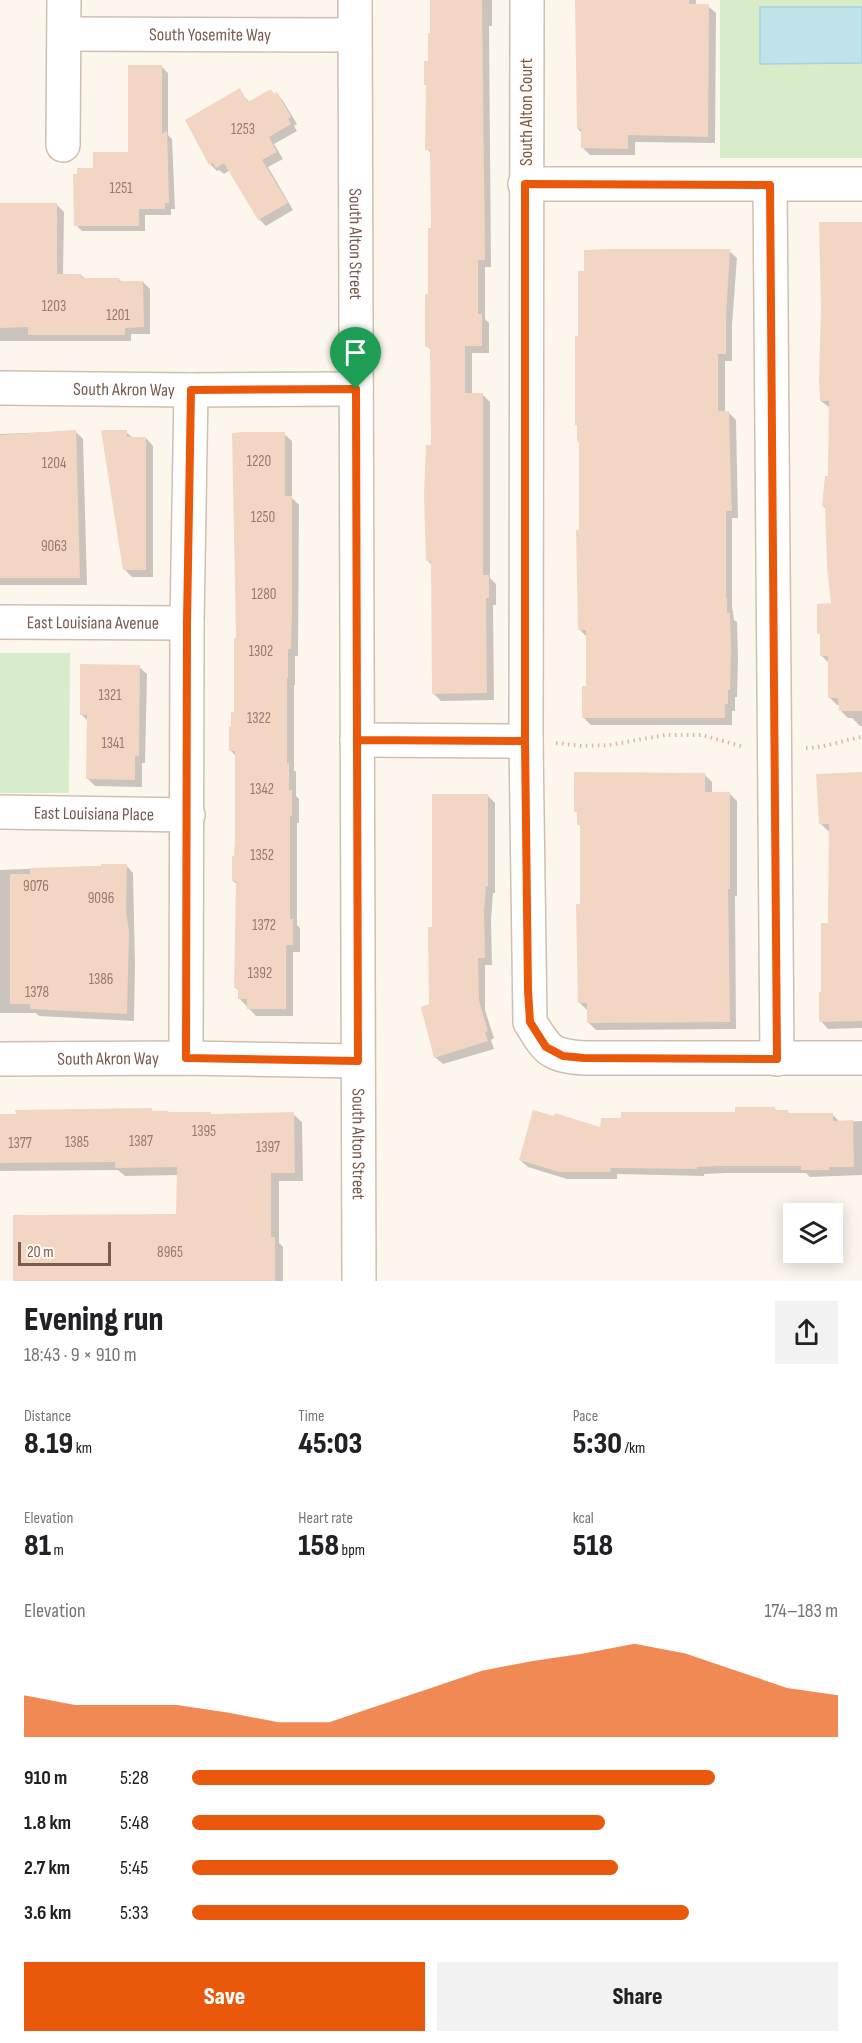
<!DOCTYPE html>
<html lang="en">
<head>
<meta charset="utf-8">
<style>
	body { margin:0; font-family:"Sofia Sans Condensed",sans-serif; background:#f2f2f2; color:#202124; height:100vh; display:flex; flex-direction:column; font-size:22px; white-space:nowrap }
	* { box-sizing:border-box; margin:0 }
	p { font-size:20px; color:#757577 }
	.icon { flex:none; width:33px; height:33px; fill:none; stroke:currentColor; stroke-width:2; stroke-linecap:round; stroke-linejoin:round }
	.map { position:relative; height:1281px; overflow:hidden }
	.panel { display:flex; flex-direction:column; background:#fff; flex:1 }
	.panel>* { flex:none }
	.controls { position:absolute; left:783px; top:1203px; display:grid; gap:12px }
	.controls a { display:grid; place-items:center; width:60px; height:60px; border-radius:0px; background:#fff; box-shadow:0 3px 15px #0003; font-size:30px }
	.scale { position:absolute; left:18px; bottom:15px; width:93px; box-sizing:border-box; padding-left:6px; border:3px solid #7a5c4d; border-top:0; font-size:16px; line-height:21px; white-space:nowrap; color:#7a5c4d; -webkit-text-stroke:4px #fffaf3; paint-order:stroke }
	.pin { position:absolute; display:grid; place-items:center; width:51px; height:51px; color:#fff; margin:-62px -26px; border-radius:50% 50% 50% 0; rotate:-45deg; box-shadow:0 0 6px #0007 }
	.pin .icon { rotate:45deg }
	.round { display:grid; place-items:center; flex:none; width:63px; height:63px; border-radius:0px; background:#f2f2f2 }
	.summary { display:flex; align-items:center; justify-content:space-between; height:102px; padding:0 24px }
	h1 { font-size:33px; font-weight:800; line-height:45px }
	.metrics { display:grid; grid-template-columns:repeat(3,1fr); gap:9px; height:102px; padding:6px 24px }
	.metrics div { display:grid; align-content:center }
	.metrics b { font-size:30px; font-weight:800 }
	.metrics small { font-size:16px; font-weight:400 }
	.metrics p { font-size:16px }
	.chart { height:168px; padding:12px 24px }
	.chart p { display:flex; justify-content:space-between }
	.chart svg { width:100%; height:108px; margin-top:6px; fill:#ea580c; opacity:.7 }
	.primary-button { display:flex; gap:12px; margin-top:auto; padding:12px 24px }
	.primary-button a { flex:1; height:69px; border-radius:0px; background:#ea580c; color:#fff; font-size:24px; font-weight:800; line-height:69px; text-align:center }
	.primary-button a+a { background:#f2f2f2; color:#202124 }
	ul { padding:0 24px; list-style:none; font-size:20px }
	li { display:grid; grid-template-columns:96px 72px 1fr; align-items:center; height:45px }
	li i { height:15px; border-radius:8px; background:#ea580c }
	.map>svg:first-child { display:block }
	.green { fill:#d8ecc9 }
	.water { fill:#bfe3e8; stroke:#a5d3da; stroke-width:1.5 }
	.shadow { fill:#0003 }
	.building { fill:#f3d5c3 }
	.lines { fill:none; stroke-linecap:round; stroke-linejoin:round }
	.minor-casing { stroke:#d1beb0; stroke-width:36 }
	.path { stroke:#d9b8a5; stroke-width:4; stroke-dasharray:1.5 4.5; stroke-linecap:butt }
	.minor { stroke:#fff; stroke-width:33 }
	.route-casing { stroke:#fff; stroke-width:12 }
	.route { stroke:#ea580c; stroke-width:8 }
	.labels { text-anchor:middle; stroke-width:5; stroke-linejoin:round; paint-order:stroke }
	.number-label { font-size:15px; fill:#987a6a }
	.street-label { font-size:18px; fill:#7a5c4d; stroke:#fffaf3 }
</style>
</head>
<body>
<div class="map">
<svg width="862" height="1281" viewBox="0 0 862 1281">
	<rect width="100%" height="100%" fill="#fdf6ec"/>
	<path class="green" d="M720 0H862V158H720Z
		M0 653H70L69 793H0Z"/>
	<path class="water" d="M760 7H862V63L760 64Z"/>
	<path class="shadow" d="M431 0H492V26H489L491 267H485V319L489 323V353H472V394H482L490 402V578L496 584V605H493L494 700 441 701 433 693V566L428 561 432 446V351L427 346 433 230 432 154 427 149 426 62H429Z
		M577 0H696V6H708L716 13 715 143 635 142V155H590L582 147V133L578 129Z
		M162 67 168 73V135L172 139 175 209H171V215H145V231H82L76 225 95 170 129 153Z
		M239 90 250 103 277 94 283 101 297 124 294 126 297 131 274 144 283 159 268 167 293 210 266 226 259 219 230 170 224 174 219 170 217 171 211 165 187 121Z
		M0 204 57 205 64 212 63 275H81L85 279H119L122 282H143L150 289V334H131V341H0Z
		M862 223V726H860L852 718H848L840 710V705H837L830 698 829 663 822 656V637L819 633 833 604 827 509 823 506 830 478V408L821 401Z
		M729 251 737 258 732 325V361H725V412H728L736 420 738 518H732V606L734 620 737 622 738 659 737 697H735V711H732V725H591L584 718 587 688V637L580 630V444L578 442 577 425Z
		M75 431 83 439 87 585H0V434Z
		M126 432 133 438H146L153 446V577H132L124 569Z
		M284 434 292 441V498L299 505 298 656H295V685H294V770L296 772V796L299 799V823H297V925L300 928V952H293V1016H256L239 998V991L235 987 237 884 233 881 235 857 237 757 230 750Z
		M139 667 147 674 145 763H142V787L95 786 88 779V721L81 714Z
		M862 774V1028L828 1029 821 1021 830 925V831H828L820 823Z
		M705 775 712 782V794H730L737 801V896H735L736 1029 596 1030 588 1022V1011L580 1003 581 827 579 824V814L576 811Z
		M487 795 495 803V893H493L491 920 492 965H485V1010L494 1038 491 1040 494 1049 443 1064 435 1057 430 1006 433 928Z
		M126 865 133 873 135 965 134 1021 39 1016 36 1013H0V870Z
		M775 1109 777 1111H787L791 1115H833L840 1122 862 1121V1175L810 1177 806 1173H727L704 1174V1176L617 1174V1179H567L528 1167 520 1160 602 1129Z
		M151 1110 154 1112 212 1115 293 1114 302 1122 303 1181H279V1243L283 1247V1281H15L178 1215 179 1175 125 1176 118 1170 0 1171V1116Z"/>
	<path class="building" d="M430 0H482L485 260H478V314H482V346H465V393H483V575H489V598H486L487 693 432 694 431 561H426L424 496 426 445H431L430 347H425V294H428V228H431L430 150H425L426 85H424V61H428V33H430Z
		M575 0H689V4H709L708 137 628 135V149L581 148V129H577Z
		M128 65H162V134L167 131 169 203H165V209H139V226H74L73 174H77V168H93V152H128Z
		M240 88 248 102 271 89 274 94 277 92 291 117 288 119 291 124 269 137 277 152 262 160 288 203 258 220 224 163 216 168 213 163 209 165 185 120Z
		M0 203H57V274H81L82 278H119V281H143L144 327 125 328V335H28V327L0 328Z
		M819 222H862V711H839L838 698H828V656H820V634H817V604L831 603 827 567 825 506H822L825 476H828L829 401H820L819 380 821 307Z
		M608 249H730L726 316V354H718V411H729L731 488 732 511H726V598H727V613H730L731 650 730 690H728V704H725V718H582V686H586V630H578L576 530H579V442H577V425H575V336H578V271H584V250Z
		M76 430 80 578H0V435Z
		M101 430H127V437H146V570H123Z
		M244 432H285V496H292V613L291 649H288V678H287V763H289V790H292V816H290V919H293V945H286V1009H247V999H238V988H234L236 881H232V856H234L235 841V751H229V726H231V712H234V638H236L232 433Z
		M80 664 140 665 139 756H135V780L86 779 87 715H80Z
		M574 772 705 773V792H730V889H728L730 1022 587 1023V1003H578L576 904H580V825H577V812H574Z
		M862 772V1021L819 1022V992H821V923H828L829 824H819L816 774Z
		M432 794H488V886H486L484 912 485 958H478L479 1001 488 1031 485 1032 488 1041 434 1058 421 1007 429 1004 428 927H432Z
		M101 864H127L126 911 129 932 127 1014 30 1009V1004H10V874H30V868L101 866Z
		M735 1107H775V1110H788V1113H833V1121L853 1120 854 1167H829V1170H801V1166H718L697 1167V1169L610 1168 611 1172H559L519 1160 533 1110 554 1116 555 1113 600 1127 601 1118H621V1112H735Z
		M152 1108V1111H168V1112H211V1114L294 1112 295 1173H271V1237H275V1281H13V1215L176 1214 177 1167 115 1168V1162L0 1163V1114H16L15 1110Z"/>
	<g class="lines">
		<g class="minor-casing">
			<g id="minor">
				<path id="s1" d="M355 0 359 1281"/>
				<path d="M527 0 526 741 530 1022C548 1051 549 1055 584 1058H862"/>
				<path id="s2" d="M64 34 354 35"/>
				<path d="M63 145 64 0"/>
				<path d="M525 184H862"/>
				<path d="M770 185 777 1059"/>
				<path id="s3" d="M0 388 191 390 356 389"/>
				<path id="s4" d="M0 622 187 623"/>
				<path d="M357 740 526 741"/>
				<path id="s5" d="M0 812 188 815"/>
				<path d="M186 1058 187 623 191 390"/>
				<path id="s6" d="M0 1059 186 1058 358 1061"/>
			</g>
		</g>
		<path class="path" d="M556 743 582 746 609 745 665 735H702L744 747
			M806 748C825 748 843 740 862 737"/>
		<use href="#minor" class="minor"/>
	</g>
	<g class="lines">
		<g class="route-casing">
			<path id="route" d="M356 389 191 390 187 623 186 1058 358 1061 357 740 525 741 528 990 530 1022 546 1047 563 1056 584 1058 777 1059 770 185 525 184V741L357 740 356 389"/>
		</g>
		<use href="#route" class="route"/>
	</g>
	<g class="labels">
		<g class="number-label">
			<text x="243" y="134">1253</text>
			<text x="121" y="193">1251</text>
			<text x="54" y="311">1203</text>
			<text x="118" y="320">1201</text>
			<text x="259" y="466">1220</text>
			<text x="54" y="468">1204</text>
			<text x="263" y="522">1250</text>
			<text x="54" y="551">9063</text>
			<text x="264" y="599">1280</text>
			<text x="261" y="656">1302</text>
			<text x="110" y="700">1321</text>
			<text x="259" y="723">1322</text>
			<text x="113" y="748">1341</text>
			<text x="262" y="794">1342</text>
			<text x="262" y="860">1352</text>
			<text x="36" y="891">9076</text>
			<text x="101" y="903">9096</text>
			<text x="264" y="930">1372</text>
			<text x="260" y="978">1392</text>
			<text x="101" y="984">1386</text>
			<text x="37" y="997">1378</text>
			<text x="204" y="1136">1395</text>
			<text x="141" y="1146">1387</text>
			<text x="77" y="1147">1385</text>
			<text x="20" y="1148">1377</text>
			<text x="268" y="1152">1397</text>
			<text x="170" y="1257">8965</text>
		</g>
		<g class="street-label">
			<text dy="6" stroke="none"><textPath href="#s2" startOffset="146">South Yosemite Way</textPath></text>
			<text transform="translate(526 112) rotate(-90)" y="6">South Alton Court</text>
			<text dy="6" stroke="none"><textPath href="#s1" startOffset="244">South Alton Street</textPath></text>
			<text dy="6" stroke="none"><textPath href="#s3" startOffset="124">South Akron Way</textPath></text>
			<text dy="6" stroke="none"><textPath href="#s4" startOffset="93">East Louisiana Avenue</textPath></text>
			<text dy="6" stroke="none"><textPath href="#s5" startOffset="94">East Louisiana Place</textPath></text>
			<text dy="6" stroke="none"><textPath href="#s6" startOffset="108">South Akron Way</textPath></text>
			<text dy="6" stroke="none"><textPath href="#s1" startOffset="1144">South Alton Street</textPath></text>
		</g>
	</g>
</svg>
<div class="controls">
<a><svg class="icon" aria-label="layers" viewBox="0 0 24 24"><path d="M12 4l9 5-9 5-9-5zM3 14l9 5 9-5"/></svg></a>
</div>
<div class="scale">20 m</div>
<div class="pin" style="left:356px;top:389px;background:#1e9e55"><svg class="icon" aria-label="arrive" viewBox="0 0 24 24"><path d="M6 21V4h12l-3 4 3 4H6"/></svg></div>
</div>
<section class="panel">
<div class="summary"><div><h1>Evening run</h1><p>18:43 · 9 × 910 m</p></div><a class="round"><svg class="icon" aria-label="share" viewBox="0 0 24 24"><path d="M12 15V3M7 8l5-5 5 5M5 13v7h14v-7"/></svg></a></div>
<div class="metrics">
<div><p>Distance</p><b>8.19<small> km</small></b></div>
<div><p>Time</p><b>45:03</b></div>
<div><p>Pace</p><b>5:30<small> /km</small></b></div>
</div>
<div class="metrics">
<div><p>Elevation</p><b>81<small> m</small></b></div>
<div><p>Heart rate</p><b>158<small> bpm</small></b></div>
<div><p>kcal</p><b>518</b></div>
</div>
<div class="chart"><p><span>Elevation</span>174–183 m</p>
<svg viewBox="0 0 160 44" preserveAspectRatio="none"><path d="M0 44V27L10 31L20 31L30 31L40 34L50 38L60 38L70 31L80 24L90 17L100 13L110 10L120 6L130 10L140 17L150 24L160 27V44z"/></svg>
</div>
<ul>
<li><b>910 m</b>5:28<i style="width:81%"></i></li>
<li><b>1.8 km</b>5:48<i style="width:64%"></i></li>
<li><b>2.7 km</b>5:45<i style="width:66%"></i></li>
<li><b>3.6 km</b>5:33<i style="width:77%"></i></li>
</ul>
<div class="primary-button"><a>Save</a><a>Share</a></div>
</section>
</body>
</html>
